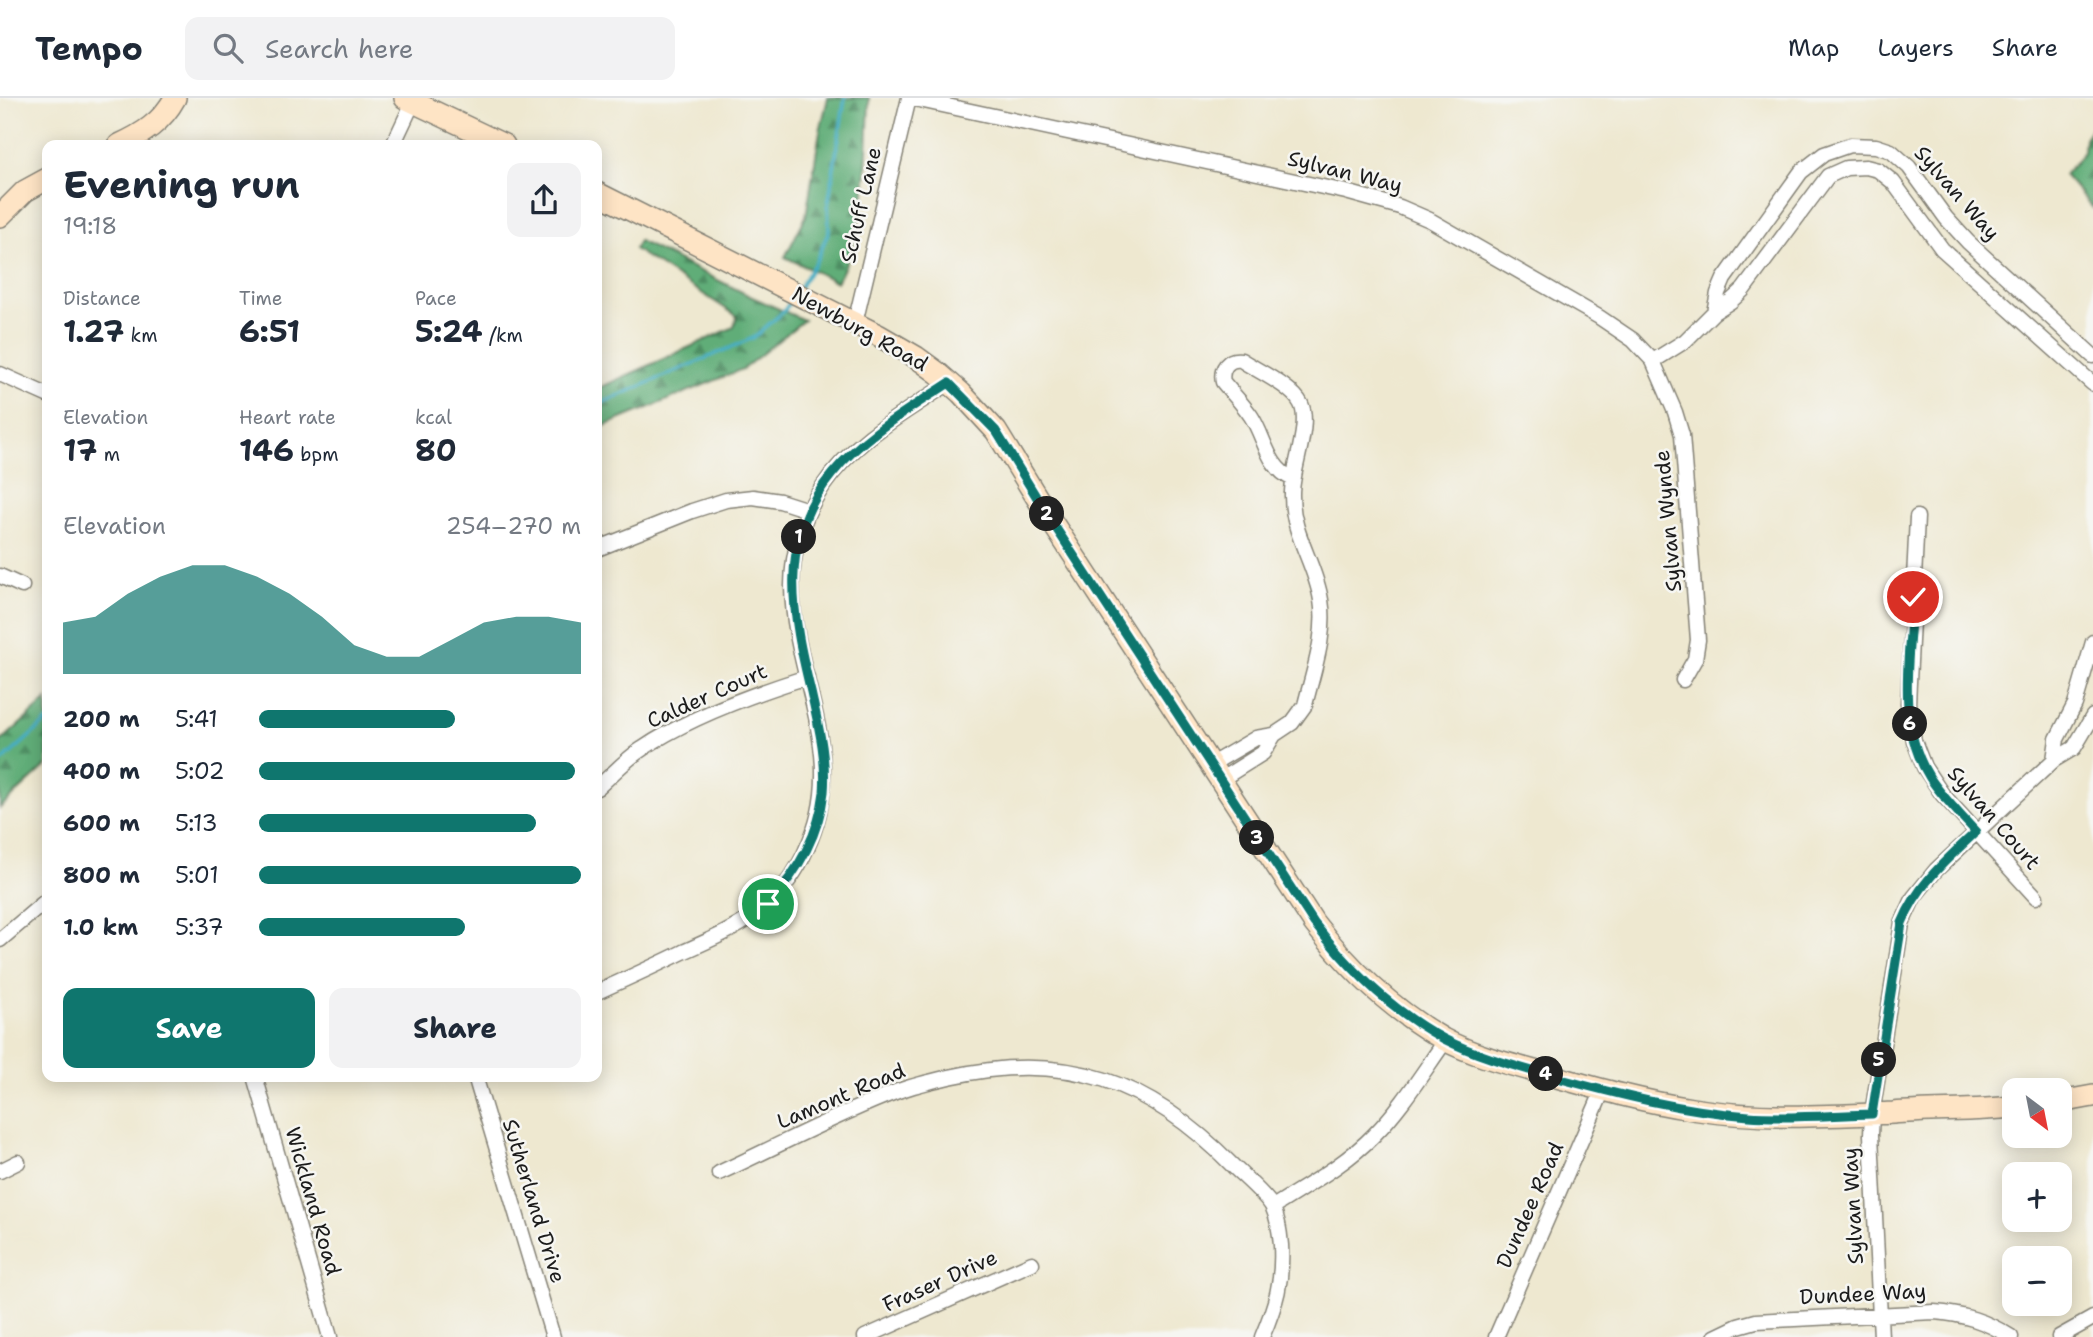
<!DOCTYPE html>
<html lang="en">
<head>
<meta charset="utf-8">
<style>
	body { margin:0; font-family:"Shantell Sans",sans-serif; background:#f2f2f3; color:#1f2937; height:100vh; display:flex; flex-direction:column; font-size:26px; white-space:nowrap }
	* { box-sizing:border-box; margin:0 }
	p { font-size:23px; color:#747a83 }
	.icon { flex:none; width:38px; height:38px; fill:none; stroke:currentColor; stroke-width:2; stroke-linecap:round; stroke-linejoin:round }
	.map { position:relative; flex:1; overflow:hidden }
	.drawer { position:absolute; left:42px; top:42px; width:560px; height:942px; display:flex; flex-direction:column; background:#fff; border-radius:14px; box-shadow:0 4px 18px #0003 }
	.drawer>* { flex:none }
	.needle { width:46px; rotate:148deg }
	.fabs { position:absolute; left:2002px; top:980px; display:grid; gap:14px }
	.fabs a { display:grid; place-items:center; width:70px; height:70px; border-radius:14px; background:#fff; box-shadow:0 4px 18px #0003; font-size:35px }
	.pin { position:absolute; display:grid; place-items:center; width:60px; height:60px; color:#fff; margin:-30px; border:4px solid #fff; border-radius:50%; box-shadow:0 2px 7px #0007 }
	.km { position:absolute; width:35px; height:35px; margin:-18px; border-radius:50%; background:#222; color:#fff; font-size:19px; line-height:35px; text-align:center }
	.round { display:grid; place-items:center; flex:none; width:74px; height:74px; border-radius:14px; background:#f2f2f3 }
	.overview { display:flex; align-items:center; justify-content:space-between; height:119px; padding:0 21px }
	h1 { font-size:38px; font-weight:700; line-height:52px }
	.stats { display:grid; grid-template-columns:repeat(3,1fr); gap:10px; height:119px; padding:7px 21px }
	.stats div { display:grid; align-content:center }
	.stats b { font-size:30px; font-weight:700 }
	.stats small { font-size:19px; font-weight:400 }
	.stats p { font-size:19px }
	.chart { height:196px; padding:14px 21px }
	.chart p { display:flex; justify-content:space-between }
	.chart svg { width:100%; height:126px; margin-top:7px; fill:#0f766e; opacity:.7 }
	.button { display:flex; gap:14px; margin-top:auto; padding:14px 21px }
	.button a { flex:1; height:80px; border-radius:14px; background:#0f766e; color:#fff; font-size:28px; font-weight:700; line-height:80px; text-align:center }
	.button a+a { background:#f2f2f3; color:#1f2937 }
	ul { padding:0 21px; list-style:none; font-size:23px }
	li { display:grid; grid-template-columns:112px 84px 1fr; align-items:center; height:52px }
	li i { height:18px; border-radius:9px; background:#0f766e }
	header { display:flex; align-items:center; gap:42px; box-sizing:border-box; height:98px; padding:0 35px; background:#fff; border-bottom:2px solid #e0e1e3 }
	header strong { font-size:33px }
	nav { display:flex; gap:38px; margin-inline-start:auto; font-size:24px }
	.search { width:490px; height:63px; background:#f2f2f3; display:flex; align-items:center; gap:18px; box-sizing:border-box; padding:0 24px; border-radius:14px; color:#747a83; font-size:26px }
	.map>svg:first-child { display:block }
	.forest { fill:url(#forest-firs); stroke:#3e644a; stroke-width:2 }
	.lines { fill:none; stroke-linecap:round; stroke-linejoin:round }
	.stream { stroke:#45adc4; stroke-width:3.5 }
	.minor-casing { stroke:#858276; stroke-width:17 }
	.secondary-casing { stroke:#858276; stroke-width:24 }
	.minor { stroke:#fff; stroke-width:14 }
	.secondary { stroke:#fee4c5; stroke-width:21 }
	.route-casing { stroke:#fff; stroke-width:14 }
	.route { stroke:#0f766e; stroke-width:9 }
	.labels { text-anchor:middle; stroke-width:5; stroke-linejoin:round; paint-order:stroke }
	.street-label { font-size:21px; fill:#1c1c1c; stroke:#f6f6f2 }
</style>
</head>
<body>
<header>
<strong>Tempo</strong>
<div class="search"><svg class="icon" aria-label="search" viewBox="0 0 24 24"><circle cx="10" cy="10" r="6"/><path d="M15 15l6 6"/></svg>Search here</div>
<nav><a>Map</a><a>Layers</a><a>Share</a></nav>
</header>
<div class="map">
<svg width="2093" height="1239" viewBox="0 0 2093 1239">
	<defs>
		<pattern id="forest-firs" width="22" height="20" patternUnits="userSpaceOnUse" patternTransform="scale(1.75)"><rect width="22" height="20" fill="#60ad78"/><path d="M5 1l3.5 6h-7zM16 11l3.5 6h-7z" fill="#4e8c62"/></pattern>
	</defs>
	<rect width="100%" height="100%" fill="#f6f6f2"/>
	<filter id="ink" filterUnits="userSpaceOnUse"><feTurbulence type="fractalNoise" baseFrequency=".0143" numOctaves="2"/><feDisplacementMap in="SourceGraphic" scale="14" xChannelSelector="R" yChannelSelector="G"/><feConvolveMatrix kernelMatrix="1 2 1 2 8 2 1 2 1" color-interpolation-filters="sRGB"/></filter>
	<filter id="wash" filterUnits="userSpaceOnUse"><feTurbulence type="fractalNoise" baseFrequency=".00686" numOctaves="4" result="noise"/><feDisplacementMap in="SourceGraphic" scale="28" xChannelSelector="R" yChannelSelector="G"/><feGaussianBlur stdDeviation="1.57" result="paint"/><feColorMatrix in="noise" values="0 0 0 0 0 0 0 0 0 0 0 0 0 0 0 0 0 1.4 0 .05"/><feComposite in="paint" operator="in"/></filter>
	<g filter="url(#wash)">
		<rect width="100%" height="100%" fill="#eee8d0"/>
		<path class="forest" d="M828 0H869C867 61 868 128 837 184L785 159 806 118 820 33Z
			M2093 28V110L2064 77 2084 54 2085 40Z
			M639 143 752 199 804 222 743 271 597 331V291L734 229 737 218 634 151Z
			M47 602V667L0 710V644Z"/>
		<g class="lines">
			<path class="stream" d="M800 189 816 163 829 133 828 107 845 0
				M597 307 753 240 784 213 792 201
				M0 665 47 623"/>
		</g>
	</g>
	<g filter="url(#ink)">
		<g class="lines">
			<g class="minor-casing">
				<path id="minor" d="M910 0 1346 94 1400 109 1430 122 1599 219 1633 242 1653 263 1675 314 1682 337 1698 542 1695 561 1683 582
					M393 47 415 0
					M1714 214 1718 195 1724 181 1801 74 1824 56 1850 47 1876 48 1891 53 1909 69 1946 120 1968 144 2093 258
					M855 225 909 0
					M1653 263 1685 243 1714 214 1731 203 1743 192 1828 78 1846 70 1866 69 1878 72 1893 84 1942 151 2093 286
					M0 276 47 297
					M1917 419 1908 605 1914 643 1924 669 1942 696 2036 799
					M597 451 692 413 726 402 753 399 780 403 808 412
					M0 478 22 488
					M2054 662 2057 641 2075 606 2093 544
					M1210 667 1256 640 1274 637
					M1220 682 1263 655 1274 637 1292 625 1305 607C1313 574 1327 536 1321 502 1315 464 1291 436 1292 395 1292 371 1311 326 1301 306 1293 289 1258 273 1241 262 1228 260 1220 271 1223 284 1232 295 1243 306 1251 318 1265 339 1267 370 1293 381
					M597 690C612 677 626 661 642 651 689 619 753 596 807 579
					M0 842 47 802
					M597 894C626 881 655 868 683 854 712 841 742 829 766 807 783 792 797 773 806 752 851 659 793 581 792 488 792 453 803 417 823 388 854 342 904 315 949 285
					M255 978 330 1239
					M475 978 553 1239
					M0 1073 18 1064
					M719 1075C778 1048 837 1016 898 993 915 987 932 983 949 979 1066 952 1150 983 1233 1068 1243 1078 1268 1099 1273 1110 1278 1121 1280 1135 1281 1147 1283 1183 1276 1206 1262 1239
					M1273 1109C1307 1087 1345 1067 1374 1037 1402 1009 1423 974 1446 942
					M865 1239 1032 1165
					M1496 1239 1603 992
					M1715 1239 1738 1228 1756 1223 1934 1214C1963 1216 1986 1223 2011 1239
					M1881 1239 1871 1037 1872 1016 1902 825 1914 799 1936 772 2054 662 2074 650 2093 618
					M2059 1239 2093 1220"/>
			</g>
			<g class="secondary-casing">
				<path id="secondary" d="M405 0 504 47
					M119 47C143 36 162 24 175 0
					M597 95 878 237 916 259 938 275 961 295 996 333 1050 421 1314 825C1350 872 1391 911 1443 941 1476 959 1517 968 1553 978 1599 991 1645 1004 1692 1011 1758 1022 1826 1018 1893 1015 1933 1012 1974 1013 2014 1009
					M0 118 25 93 47 81
					M2060 1004 2093 998"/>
			</g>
			<use href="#minor" class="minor"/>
			<use href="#secondary" class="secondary"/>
		</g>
	</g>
	<g class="lines" filter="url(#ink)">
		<g class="route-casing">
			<path id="route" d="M768 806C797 775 819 737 824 694 827 660 818 626 811 594 792 517 777 442 832 376 864 337 908 312 949 285L996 333 1050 421 1314 825C1350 872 1392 913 1444 941 1477 958 1515 968 1550 978 1616 996 1681 1013 1749 1018 1789 1021 1831 1017 1872 1016L1902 825C1917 787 1946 762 1976 734 1960 716 1943 700 1930 680 1896 627 1909 558 1913 499"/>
		</g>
		<use href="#route" class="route"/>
	</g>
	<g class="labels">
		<g class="street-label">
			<text transform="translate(1345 74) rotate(14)" y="7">Sylvan Way</text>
			<text transform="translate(1957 95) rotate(49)" y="7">Sylvan Way</text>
			<text transform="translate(861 107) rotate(-77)" y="7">Schuff Lane</text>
			<text transform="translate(860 231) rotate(29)" y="7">Newburg Road</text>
			<text transform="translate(1668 423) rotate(-95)" y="7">Sylvan Wynde</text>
			<text transform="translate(707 598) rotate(-24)" y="7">Calder Court</text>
			<text transform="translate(1994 720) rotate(49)" y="7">Sylvan Court</text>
			<text transform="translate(841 998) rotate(-23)" y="7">Lamont Road</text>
			<text transform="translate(313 1103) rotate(74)" y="7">Wickland Road</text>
			<text transform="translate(534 1103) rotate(73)" y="7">Sutherland Drive</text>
			<text transform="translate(1530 1107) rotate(-66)" y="7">Dundee Road</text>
			<text transform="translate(1853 1108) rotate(-93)" y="7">Sylvan Way</text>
			<text transform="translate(940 1183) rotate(-24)" y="7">Fraser Drive</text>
			<text transform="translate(1863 1196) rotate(-3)" y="7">Dundee Way</text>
		</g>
	</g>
</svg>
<div class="fabs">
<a><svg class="needle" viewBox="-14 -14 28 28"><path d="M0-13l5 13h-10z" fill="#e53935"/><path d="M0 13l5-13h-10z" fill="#747a83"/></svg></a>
<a>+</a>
<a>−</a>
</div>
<div class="pin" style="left:768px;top:806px;background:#1e9e55"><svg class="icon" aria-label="arrive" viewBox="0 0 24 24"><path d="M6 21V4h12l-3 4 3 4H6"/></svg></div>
<div class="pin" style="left:1913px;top:499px;background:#d93025"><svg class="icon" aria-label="check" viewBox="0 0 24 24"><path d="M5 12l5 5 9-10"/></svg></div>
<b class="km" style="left:799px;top:439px">1</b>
<b class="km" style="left:1047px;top:416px">2</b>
<b class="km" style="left:1257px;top:740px">3</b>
<b class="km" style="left:1546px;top:976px">4</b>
<b class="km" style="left:1879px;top:962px">5</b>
<b class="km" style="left:1910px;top:626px">6</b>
<section class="drawer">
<div class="overview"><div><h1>Evening run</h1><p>19:18</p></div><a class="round"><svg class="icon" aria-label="share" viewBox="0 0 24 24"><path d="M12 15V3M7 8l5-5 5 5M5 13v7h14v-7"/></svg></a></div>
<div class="stats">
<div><p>Distance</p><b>1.27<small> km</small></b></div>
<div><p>Time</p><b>6:51</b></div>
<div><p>Pace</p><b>5:24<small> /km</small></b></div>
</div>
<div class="stats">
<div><p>Elevation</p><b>17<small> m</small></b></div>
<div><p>Heart rate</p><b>146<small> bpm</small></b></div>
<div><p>kcal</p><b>80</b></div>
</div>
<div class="chart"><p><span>Elevation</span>254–270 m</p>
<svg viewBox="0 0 160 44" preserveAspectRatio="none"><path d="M0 44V26L10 24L20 16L30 10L40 6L50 6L60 10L70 16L80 24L90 34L100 38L110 38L120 32L130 26L140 24L150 24L160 26V44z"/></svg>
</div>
<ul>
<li><b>200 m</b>5:41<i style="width:61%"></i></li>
<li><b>400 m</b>5:02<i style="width:98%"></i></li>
<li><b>600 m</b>5:13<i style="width:86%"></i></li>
<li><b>800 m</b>5:01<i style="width:100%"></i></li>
<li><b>1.0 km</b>5:37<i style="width:64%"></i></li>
</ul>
<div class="button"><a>Save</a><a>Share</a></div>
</section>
</div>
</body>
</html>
